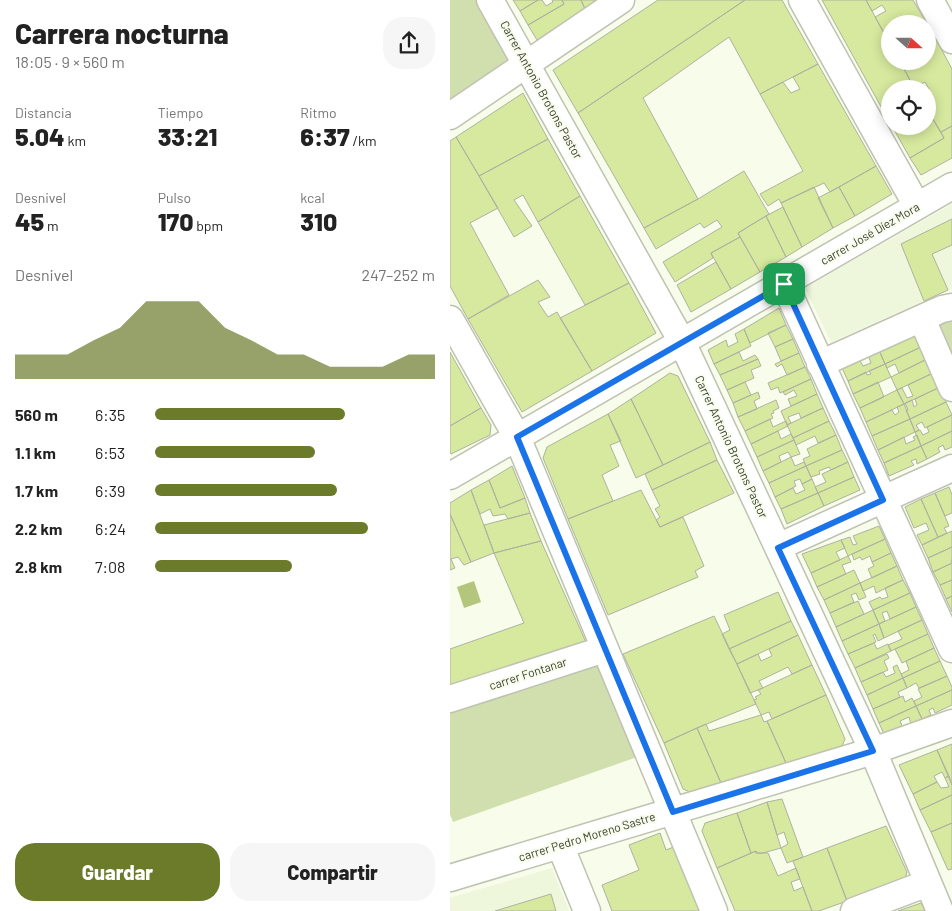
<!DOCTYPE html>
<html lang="es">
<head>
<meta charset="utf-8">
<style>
	body { margin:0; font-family:Barlow,sans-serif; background:#f6f6f6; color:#222; height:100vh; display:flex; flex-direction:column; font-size:19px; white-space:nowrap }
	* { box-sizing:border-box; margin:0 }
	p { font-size:16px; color:#767676 }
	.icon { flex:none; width:28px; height:28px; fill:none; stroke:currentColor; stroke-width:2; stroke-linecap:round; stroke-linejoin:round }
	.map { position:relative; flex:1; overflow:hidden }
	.panel { display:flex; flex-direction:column; background:#fff; width:450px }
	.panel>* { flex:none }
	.needle { width:32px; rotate:111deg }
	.tools { position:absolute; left:431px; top:15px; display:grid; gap:10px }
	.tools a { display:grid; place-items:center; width:55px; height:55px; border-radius:50%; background:#fff; box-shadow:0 2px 12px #0003; font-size:25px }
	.pin { position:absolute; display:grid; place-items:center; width:42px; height:42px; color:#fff; margin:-21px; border-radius:10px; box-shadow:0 2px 8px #0006 }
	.round { display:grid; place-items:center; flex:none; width:52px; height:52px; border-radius:20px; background:#f6f6f6 }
	.headline { display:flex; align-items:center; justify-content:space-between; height:85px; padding:0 15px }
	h1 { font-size:28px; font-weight:800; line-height:38px }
	.figures { display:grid; grid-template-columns:repeat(3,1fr); gap:8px; height:85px; padding:5px 15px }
	.figures div { display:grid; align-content:center }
	.figures b { font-size:25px; font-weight:800 }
	.figures small { font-size:14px; font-weight:400 }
	.figures p { font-size:14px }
	.chart { height:140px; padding:10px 15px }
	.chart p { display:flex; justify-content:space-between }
	.chart svg { width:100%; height:90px; margin-top:5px; fill:#6b7b2a; opacity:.7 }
	.cta { display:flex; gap:10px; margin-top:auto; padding:10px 15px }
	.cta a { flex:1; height:58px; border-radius:20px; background:#6b7b2a; color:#fff; font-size:20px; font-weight:800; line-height:58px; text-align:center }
	.cta a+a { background:#f6f6f6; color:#222 }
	ul { padding:0 15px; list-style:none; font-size:16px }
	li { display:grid; grid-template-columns:80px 60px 1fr; align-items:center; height:38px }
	li i { height:12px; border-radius:6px; background:#6b7b2a }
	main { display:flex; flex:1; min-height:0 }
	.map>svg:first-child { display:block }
	.built { fill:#eef6dc }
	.green { fill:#d1deae }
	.water { fill:#b4c67c }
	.building { fill:#d7e99e; stroke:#adb2a0 }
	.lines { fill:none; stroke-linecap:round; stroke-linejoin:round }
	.minor-casing { stroke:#bec3b1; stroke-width:29 }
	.minor { stroke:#fff; stroke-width:26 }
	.route-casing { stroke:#fff; stroke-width:10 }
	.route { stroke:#1a73e8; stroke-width:6 }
	.labels { text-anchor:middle; stroke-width:4; stroke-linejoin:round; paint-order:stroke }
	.street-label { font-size:12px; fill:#3a3c35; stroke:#f8fdeb }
</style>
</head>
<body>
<main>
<section class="panel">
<div class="headline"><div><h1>Carrera nocturna</h1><p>18:05 · 9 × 560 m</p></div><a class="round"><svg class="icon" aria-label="share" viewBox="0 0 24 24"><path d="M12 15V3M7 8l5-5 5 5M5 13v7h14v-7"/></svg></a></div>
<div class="figures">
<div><p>Distancia</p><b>5.04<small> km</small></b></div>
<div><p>Tiempo</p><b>33:21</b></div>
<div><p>Ritmo</p><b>6:37<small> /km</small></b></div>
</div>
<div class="figures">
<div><p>Desnivel</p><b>45<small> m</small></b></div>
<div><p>Pulso</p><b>170<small> bpm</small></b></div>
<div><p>kcal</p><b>310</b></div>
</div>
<div class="chart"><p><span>Desnivel</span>247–252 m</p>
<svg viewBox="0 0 160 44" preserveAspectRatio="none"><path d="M0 44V32L10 32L20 32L30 25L40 19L50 6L60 6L70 6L80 19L90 25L100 32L110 32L120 38L130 38L140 38L150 32L160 32V44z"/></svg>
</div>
<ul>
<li><b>560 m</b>6:35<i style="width:68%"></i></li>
<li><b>1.1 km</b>6:53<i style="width:57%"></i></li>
<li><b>1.7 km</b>6:39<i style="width:65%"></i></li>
<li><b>2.2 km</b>6:24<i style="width:76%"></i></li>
<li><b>2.8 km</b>7:08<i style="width:49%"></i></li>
</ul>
<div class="cta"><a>Guardar</a><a>Compartir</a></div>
</section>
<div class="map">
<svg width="502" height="911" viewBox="0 0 502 911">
	<rect width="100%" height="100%" fill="#f8fdeb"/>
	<path class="built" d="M502 204V288L381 342 355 288Z
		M102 868 119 911H0V898Z"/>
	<path class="green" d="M0 0H27L60 60 0 100Z
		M502 314V371L481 323Z
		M147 651 187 757 3 822 0 814V699Z"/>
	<path class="water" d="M24 581 31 602 14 608 7 587Z"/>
	<path class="building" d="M63 0H88L70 11Z
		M88 0H92L96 6 103 2 102 0H112L114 4 78 25 70 11Z
		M112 0H131L135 9 87 40 78 25 114 4Z
		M131 0H148L135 9Z
		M208 0H295L128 113 103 70Z
		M295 0H332L368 64 310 94 279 37 193 98 248 199 194 228 128 113Z
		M372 0H416L440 44V61H450L464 88 465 89H440V123Z
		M416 0H463L477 24H440V44L425 17 436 11 432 5 422 11Z
		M482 32 502 69V126L491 132 478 111V90L479 89 475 82 464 88 450 61H478V35Z
		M368 64 426 166 380 192 374 183 331 203 329 199 318 206 310 194 353 171 310 94 333 82 341 93 350 89 343 77Z
		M73 93 98 139 29 176 6 137Z
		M478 111 494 138 460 158 442 126H478Z
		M502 126V158L471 175 460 158 494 138 491 132Z
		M6 137 48 208 20 223 59 295 18 319 0 286V141Z
		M98 139 130 196 88 222 73 195 64 200 82 226 64 237 29 176Z
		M426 166 442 194 405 216 389 187Z
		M294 171 319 214 288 233 290 237 261 253 263 258 225 282 213 262 272 227 267 220 254 228 250 223 206 249 194 228 248 199Z
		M364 187 383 228 352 247 331 203Z
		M389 187 405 216 383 228 368 198Z
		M130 196 179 283 135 305 88 222Z
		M333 207 352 247 336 257 316 216Z
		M316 216 336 257 310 272 288 233Z
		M502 219V245L482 254 498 290 474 301 451 244Z
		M290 237 310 272 281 289 261 253Z
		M266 262 281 289 241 312 227 285Z
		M88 280 100 297 88 302 98 317 107 312 142 371 72 412 18 319Z
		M179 283 206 333 142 371 110 318Z
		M329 308 336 325 300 343 294 329Z
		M336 325 343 339 325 347 318 333Z
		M294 329 301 346 264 364 258 350 276 340 278 347 288 342 285 334Z
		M465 333 471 347 435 364 429 350Z
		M343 339 349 353 331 361 325 347Z
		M471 347 477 359 449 373 445 364 437 368 435 364Z
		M429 350 435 364 398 381 392 368 409 359 413 366 421 363 418 355Z
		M0 352 31 408 0 426Z
		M289 352 293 361 305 355 308 359 270 375 264 364Z
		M349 353 355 367 337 375 332 364 327 367 325 364Z
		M308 359 311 366 301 370 304 378 277 390 270 375Z
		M477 359 483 373 447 390 441 377Z
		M435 364 441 377 403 394 398 381 416 372 417 375 421 374 419 371Z
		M355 367 361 379 330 393 328 387 321 390 318 383Z
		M220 373 228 376 260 442 213 465 181 399Z
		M483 373 490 387 454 404 447 390 452 388 457 398 463 396 458 385Z
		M361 379 367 394 341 406 338 399 347 396 344 390 335 395 333 392Z
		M295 382 301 395 283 403 277 390Z
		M428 382 434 397 410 408 403 394Z
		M490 387 496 402 460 419 456 410H458L455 403 462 400 464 407 467 405 465 399Z
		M447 390 454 404 416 422 410 408Z
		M308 392 310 398 304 401 307 409 288 417 283 403Z
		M367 394 373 408 351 418 349 413 338 417 341 423 337 425 331 411Z
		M181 399 213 465 186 478 158 414Z
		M326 400 329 408 323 411 324 413 321 414 323 418 295 431 288 417Z
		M496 402 502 415 475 428 472 422 466 425 469 430 465 432 460 419Z
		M454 404 460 419 422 436 416 422 442 410 445 415 449 412 447 407Z
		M31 408 41 425 40 435 1 454 0 452V426Z
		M373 408 379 421 343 438 337 425Z
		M158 414 171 441 160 445 169 466 152 475 163 501 118 519 93 458 97 447Z
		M502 415V431L471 446 465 432 470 430 473 435 479 432 477 427Z
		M320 419 323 427 336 421 338 426 301 444 295 431Z
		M460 419 465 432 428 450 422 436Z
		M379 421 386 435 368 443 365 436 346 445 343 438Z
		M328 431 331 439 341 434 344 440 307 457 301 444Z
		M502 431V447L495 450 493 445 488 448 490 452 477 459 471 446Z
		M386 435 392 450 356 466 353 459 360 456 357 449Z
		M467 435 471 446 434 463 428 450 454 437 456 444 465 440 463 437Z
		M344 440 350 454 341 457 338 452 329 456 331 462 313 471 307 457Z
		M260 442 267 460 202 490 195 474Z
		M471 446 477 459 467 464 466 459 461 461 464 465 439 476 434 463Z
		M392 450 398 462 381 470 379 467 369 471 370 474 361 477 356 466Z
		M341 457 345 466 354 462 356 466 319 483 313 471Z
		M267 460 284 493 210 527 206 520 210 517 205 509 210 506 202 490Z
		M398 462 404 477 368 493 365 487 376 482 372 474Z
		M62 466 75 498 50 508 39 480Z
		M356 466 362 479 352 484 350 479 344 481 346 486 325 497 319 483Z
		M404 477 410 490 374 506 368 493Z
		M362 479 368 493 331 509 325 497 343 488 346 494 355 490 352 484Z
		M39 480 50 508 75 498 80 513 58 519 55 514 43 516 40 509 30 514 21 490Z
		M499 487 502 495V513L495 516 485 493Z
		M21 490 44 553 21 562 0 514V503Z
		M191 490 210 527 233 517 254 566 245 571 248 577 158 615 118 519Z
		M368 493 374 506 337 524 331 509Z
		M485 493 499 526 494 528 497 533 488 537 471 499Z
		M471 499 488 537 472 545 467 535 479 530 476 523 464 528 455 507Z
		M80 513 91 541 44 553 34 525Z
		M0 514 21 562 14 565 8 557 1 559 5 568 0 570Z
		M429 526 435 539 398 556 391 540 400 537 403 545 407 544 403 536Z
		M502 531V547L478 558 472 545Z
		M435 539 441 553 422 562 420 556 412 560 410 557 404 560 402 554Z
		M391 540 395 548 386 552 390 560 361 573 352 554Z
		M91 541 139 649 0 692V649L74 623 44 553Z
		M502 547V560H501L502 563 483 572 478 558Z
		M441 553 447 566 422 578 418 569 424 566 422 562Z
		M398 556 401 562 392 565 396 574 367 587 361 573Z
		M502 563V580L490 585 483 572Z
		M447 566 453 580 426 593 424 586 413 591 410 583Z
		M404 570 410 583 374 600 367 587Z
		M453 580 460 593 423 610 419 602 430 597 432 599 438 597 435 588Z
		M502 580V596L496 599 490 585Z
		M410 583 416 597 409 600 406 593 401 595 404 602 380 613 374 600Z
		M328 592 341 621 279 649 272 634 280 630 274 615Z
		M460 593 466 607 440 619 437 611 432 613 435 621 429 624 423 610Z
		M502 596V612L496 599Z
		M408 601 414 614 386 627 380 613Z
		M466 607 472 620 434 638 429 624Z
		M423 610 429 624 392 641 386 627Z
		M264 616 306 704 247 728 214 743 173 654Z
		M472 620 478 634 441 651 438 645 452 639 448 631Z
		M341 621 348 635 287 664 279 649Z
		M429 624 434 638 428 641 425 634 423 635 426 642 398 654 392 641Z
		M478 634 484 648 452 663 445 649Z
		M348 635 362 665 342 674 338 667 309 681 313 688 300 693 287 664 308 654 311 661 322 656 319 649Z
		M424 643 427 649 438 644 441 651 405 668 398 654Z
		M484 648 490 661 453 678 451 674 459 670 456 661Z
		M437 654 439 658 434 661 438 670 411 682 405 668Z
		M490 661 497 676 469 688 466 683 457 688 453 678Z
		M362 665 376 695 322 719 319 712 311 715 304 700 307 699 305 697 311 694 308 690Z
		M447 665 453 678 417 695 411 682 433 672 436 677 445 673 443 667Z
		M497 676 502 687V690L466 706 464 701 472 697 468 689Z
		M453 678 457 688 448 692 450 697 423 709 417 695Z
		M502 690V705L485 713 483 708 479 710 481 715 472 719 466 706Z
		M376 695 395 739 392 746 336 763 317 721Z
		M453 696 455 702 462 698 466 706 429 723 423 709Z
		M466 706 472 719 461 724 459 717 450 721 453 728 435 736 429 723Z
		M311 715 314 722 317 721 336 763 271 783 247 728 256 724 259 731Z
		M247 728 271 783 242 793 233 789 214 743Z
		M502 744V785L487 750Z
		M487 750 499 776 495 778 492 772 484 776 487 782 463 794 449 765Z
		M499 776 502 785V795L470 810 463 794 487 782 491 788 499 787 495 778Z
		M502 795V823L481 832 470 810Z
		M332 799 353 857 337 863 331 848 338 844 334 832 327 835 317 802Z
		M317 802 331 848 313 853H306V851L301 853 287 813Z
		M287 813 301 853 267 868 252 831 255 823Z
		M502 823V869L498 870 481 832Z
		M436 826 457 872 455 879 397 901 377 848Z
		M210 833 216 850 226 846 252 911H162L152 885 189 870 179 845Z
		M377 848 397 901 369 911H362L343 861Z
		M306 851V853H318L328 876 346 868 350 879 341 882 344 891 353 887 362 911H285L267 868Z
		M101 894 106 911H45Z
		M471 903 475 911H448Z"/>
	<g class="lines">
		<g class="minor-casing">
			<path id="minor" d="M40 0 232 342 423 751 490 911
				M352 0 467 206
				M480 0 502 40
				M0 116 171 0
				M334 283 502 649
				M0 319 67 437 264 911
				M472 319 502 388
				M370 364 492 309 502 307
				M0 476 502 186
				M328 547 502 468
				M0 699 155 649
				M110 845 137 911
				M0 878 423 751 502 723
				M404 911 478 883"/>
		</g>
		<use href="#minor" class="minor"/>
	</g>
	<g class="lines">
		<g class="route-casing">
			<path id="route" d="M334 284 433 500 328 548 423 751 223 812 67 437Z"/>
		</g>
		<use href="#route" class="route"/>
	</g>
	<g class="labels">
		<g class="street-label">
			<text transform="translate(91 90) rotate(61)" y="4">Carrer Antonio Brotons Pastor</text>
			<text transform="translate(420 234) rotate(-30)" y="4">carrer José Díez Mora</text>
			<text transform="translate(281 447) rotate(65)" y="4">Carrer Antonio Brotons Pastor</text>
			<text transform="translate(78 674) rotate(-18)" y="4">carrer Fontanar</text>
			<text transform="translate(137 837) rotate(-17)" y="4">carrer Pedro Moreno Sastre</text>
		</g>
	</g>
</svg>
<div class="tools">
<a><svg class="needle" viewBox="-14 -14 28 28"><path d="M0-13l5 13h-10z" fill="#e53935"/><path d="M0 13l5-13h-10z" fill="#767676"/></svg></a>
<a><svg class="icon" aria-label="locate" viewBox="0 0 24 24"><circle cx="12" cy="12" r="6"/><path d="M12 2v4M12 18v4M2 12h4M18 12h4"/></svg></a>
</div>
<div class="pin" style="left:334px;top:284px;background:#1e9e55"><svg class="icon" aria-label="arrive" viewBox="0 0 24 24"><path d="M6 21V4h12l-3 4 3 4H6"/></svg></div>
</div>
</main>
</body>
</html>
